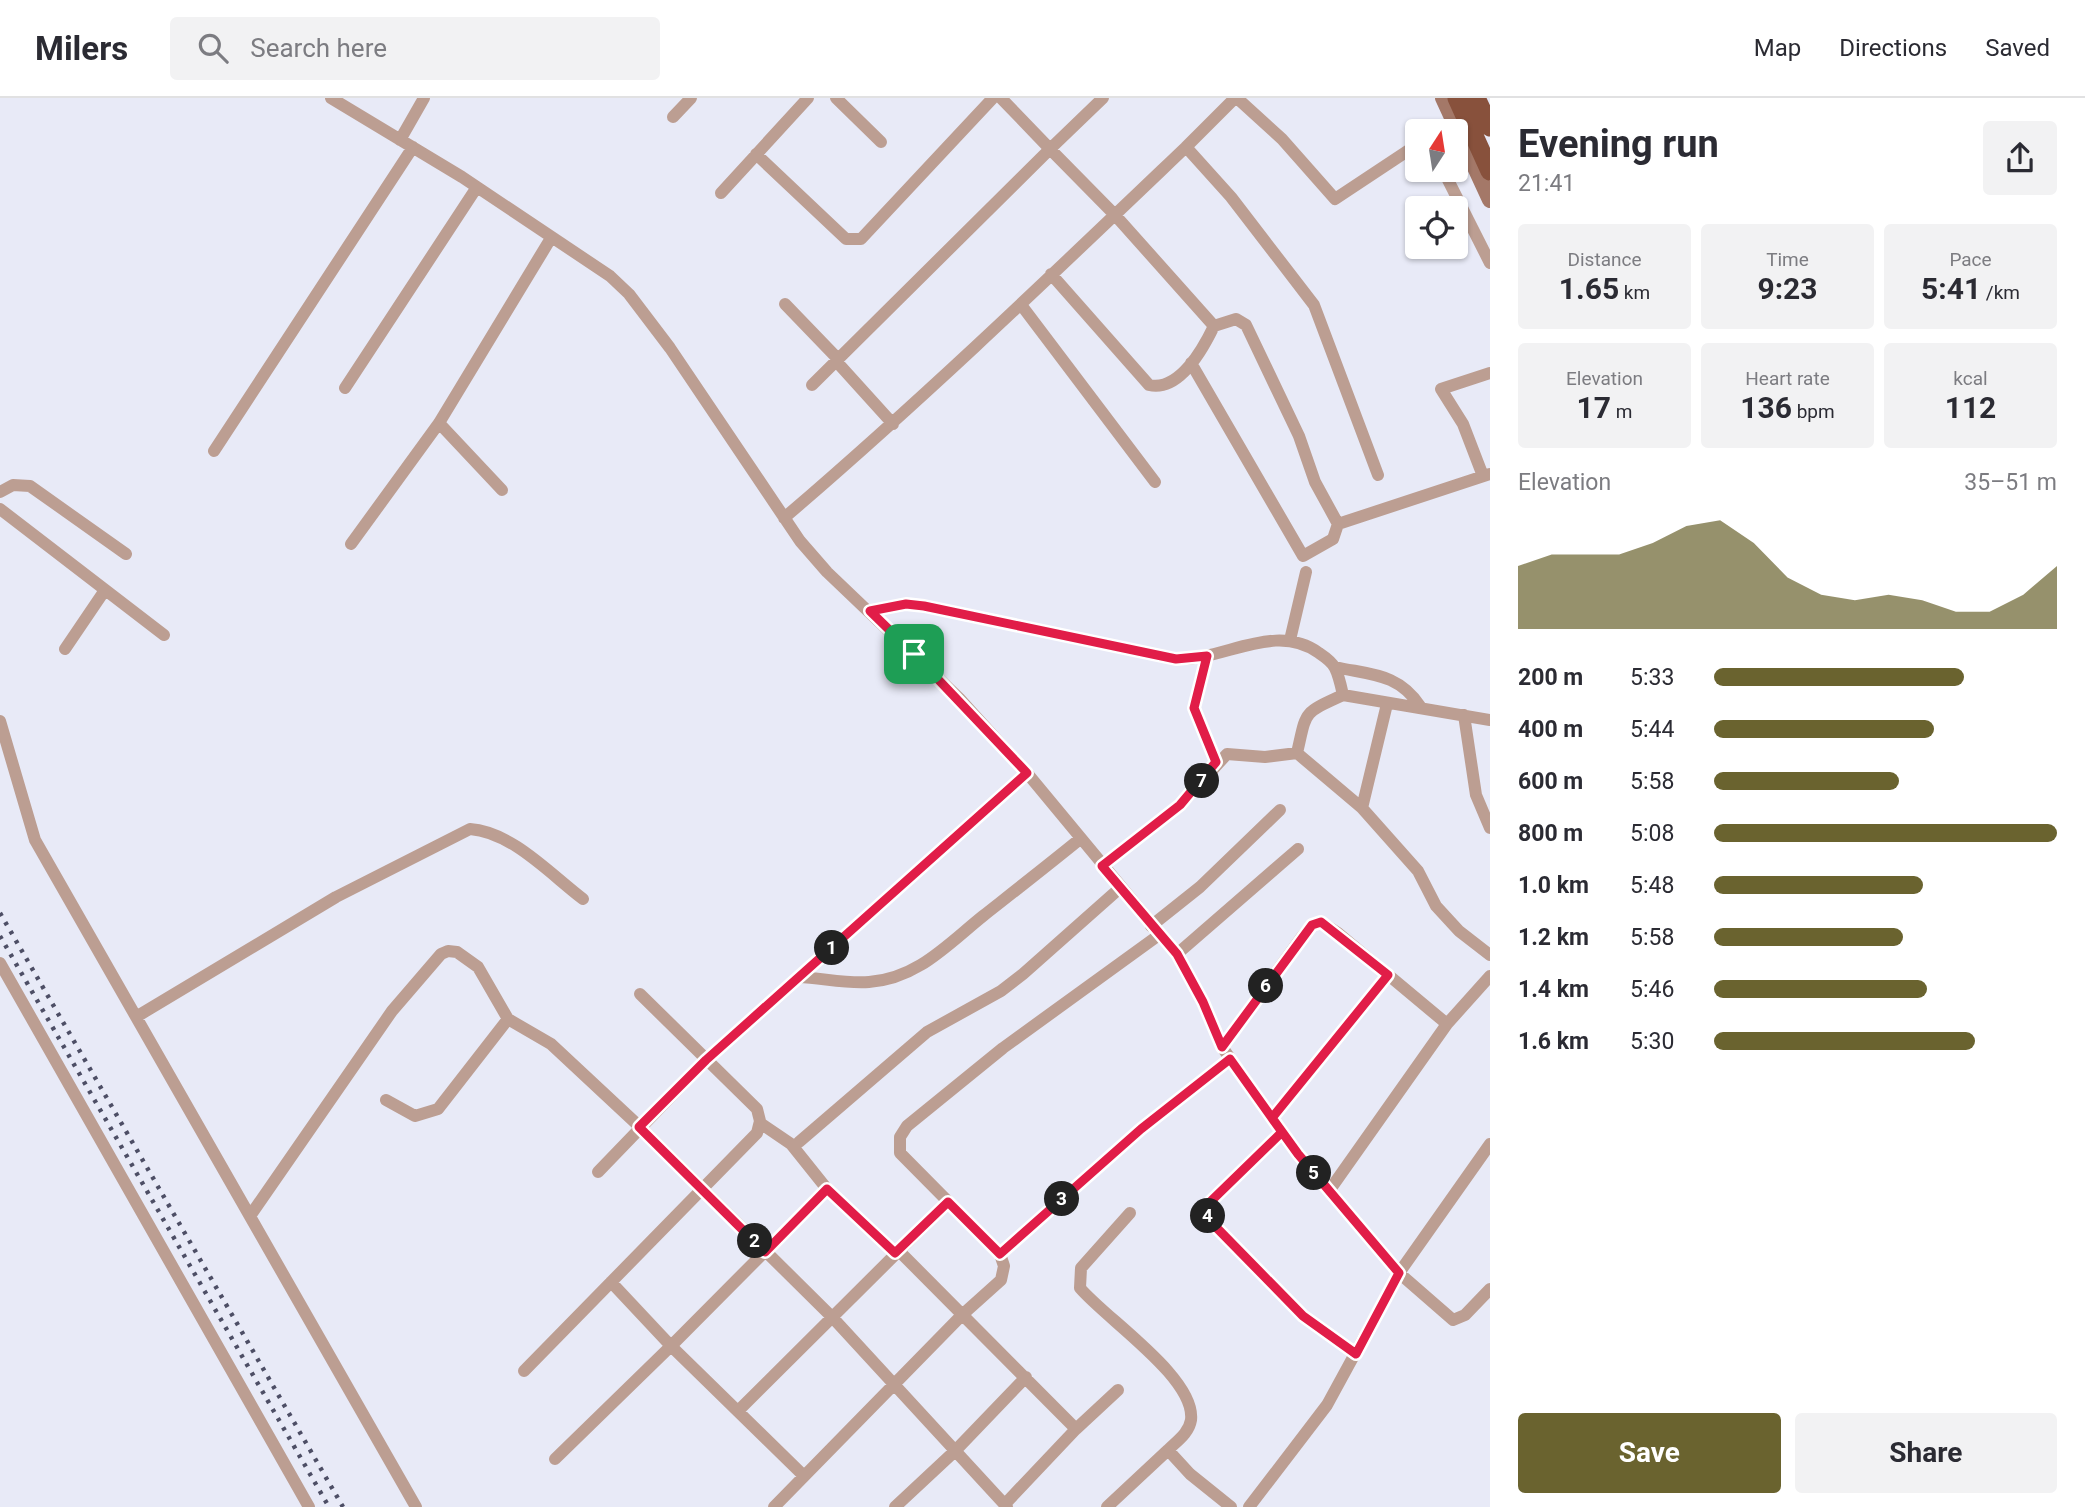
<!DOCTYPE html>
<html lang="en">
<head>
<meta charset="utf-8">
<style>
	body { margin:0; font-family:Roboto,sans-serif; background:#f2f2f3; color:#2b2b33; height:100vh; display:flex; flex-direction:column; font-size:26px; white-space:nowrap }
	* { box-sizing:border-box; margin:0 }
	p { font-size:23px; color:#7c7c81 }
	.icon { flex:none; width:38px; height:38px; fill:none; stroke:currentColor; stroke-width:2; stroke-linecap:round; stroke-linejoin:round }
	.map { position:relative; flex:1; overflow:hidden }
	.sheet { display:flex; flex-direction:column; background:#fff; width:595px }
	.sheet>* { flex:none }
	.needle { width:46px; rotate:12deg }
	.tools { position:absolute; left:1405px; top:21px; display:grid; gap:14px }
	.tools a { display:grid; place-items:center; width:63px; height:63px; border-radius:7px; background:#fff; box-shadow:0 2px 5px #0004; font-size:35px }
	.pin { position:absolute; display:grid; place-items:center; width:60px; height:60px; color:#fff; margin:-30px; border-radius:14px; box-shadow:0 4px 10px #0006 }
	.km { position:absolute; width:35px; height:35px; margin:-18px; border-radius:50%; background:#222; color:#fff; font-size:19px; line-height:35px; text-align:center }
	.round { display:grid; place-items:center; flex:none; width:74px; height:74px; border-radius:7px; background:#f2f2f3 }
	.summary { display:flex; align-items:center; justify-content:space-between; height:119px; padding:0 28px }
	h1 { font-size:38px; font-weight:700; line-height:52px }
	.figures { display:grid; grid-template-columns:repeat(3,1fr); gap:10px; height:119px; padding:7px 28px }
	.figures div { display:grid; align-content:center; border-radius:7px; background:#f2f2f3; text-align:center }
	.figures b { font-size:30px; font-weight:700 }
	.figures small { font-size:19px; font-weight:400 }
	.figures p { font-size:19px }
	.chart { height:196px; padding:14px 28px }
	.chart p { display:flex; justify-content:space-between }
	.chart svg { width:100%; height:126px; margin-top:7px; fill:#6a632f; opacity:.7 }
	.cta { display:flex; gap:14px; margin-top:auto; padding:14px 28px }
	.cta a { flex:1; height:80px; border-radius:7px; background:#6a632f; color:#fff; font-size:28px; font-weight:700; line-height:80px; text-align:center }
	.cta a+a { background:#f2f2f3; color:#2b2b33 }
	ul { padding:0 28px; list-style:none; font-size:23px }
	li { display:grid; grid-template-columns:112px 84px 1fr; align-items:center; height:52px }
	li i { height:18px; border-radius:9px; background:#6a632f }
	header { display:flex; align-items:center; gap:42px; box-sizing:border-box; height:98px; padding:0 35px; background:#fff; border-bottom:2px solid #e1e1e2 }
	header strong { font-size:33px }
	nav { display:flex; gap:38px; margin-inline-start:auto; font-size:24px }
	.search { width:490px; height:63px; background:#f2f2f3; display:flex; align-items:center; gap:18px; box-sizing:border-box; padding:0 24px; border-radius:7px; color:#7c7c81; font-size:26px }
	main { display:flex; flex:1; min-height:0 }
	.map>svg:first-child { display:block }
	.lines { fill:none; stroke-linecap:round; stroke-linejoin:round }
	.minor { stroke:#bc9e92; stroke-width:12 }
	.secondary { stroke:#a47868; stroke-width:16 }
	.trunk { stroke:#88513c; stroke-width:19 }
	.rail { stroke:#4d4e65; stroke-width:4.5; stroke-dasharray:3.5 7; stroke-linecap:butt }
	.route-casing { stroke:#fff; stroke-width:14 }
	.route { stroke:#e11d48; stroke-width:9 }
</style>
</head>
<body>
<header>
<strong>Milers</strong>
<div class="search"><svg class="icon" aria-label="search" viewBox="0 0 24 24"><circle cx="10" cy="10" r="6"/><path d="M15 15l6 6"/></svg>Search here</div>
<nav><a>Map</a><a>Directions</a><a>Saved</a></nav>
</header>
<main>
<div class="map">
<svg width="1490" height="1409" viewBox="0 0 1490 1409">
	<rect width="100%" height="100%" fill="#e8eaf7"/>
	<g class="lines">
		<path class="minor" d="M331 0 462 79 610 178 629 196 670 250 800 443 827 474 959 600 1027 675 1177 856 1203 904 1222 949 1298 1056 1399 1175 1453 1222 1465 1217 1490 1191
			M836 0 881 44
			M1001 0 1050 51 1103 0
			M1235 0 1186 49 1231 99 1314 207 1378 377
			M1237 0 1282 41 1335 101 1418 46
			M673 19 691 0
			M400 42 424 0
			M756 56 846 141H861L993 0
			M1443 72 1490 165
			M721 95 808 0
			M1051 176 1149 287C1179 294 1203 251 1214 228
			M785 206 838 261
			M1022 208 1155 384
			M836 263 893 326
			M1191 265 1303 458 1333 441 1338 426
			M812 287 1050 51 1115 117 1214 228 1236 221 1246 227 1299 338 1315 384 1338 426 1490 376
			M345 290 477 89
			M439 325 502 392
			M214 353 413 49
			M1483 378 1463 326 1441 291 1490 275
			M0 394 13 387 30 388 126 456
			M0 411 164 537
			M784 420C923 301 1054 175 1186 49
			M351 446 439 325 551 140
			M870 513 906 506 924 508 1176 561C1224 563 1275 523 1319 555 1325 559 1332 564 1335 570 1339 578 1341 588 1343 597L1490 622
			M1290 542 1306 474
			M65 551 105 492
			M1207 558 1194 610 1216 664
			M1335 569C1371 577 1398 575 1420 608
			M1343 597C1302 616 1307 612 1297 655L1362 710
			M1387 606 1362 710 1418 773 1436 808 1459 833 1490 857
			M1464 617 1476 697 1490 730
			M0 623 35 742 416 1409
			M1102 768 1180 707 1227 656 1265 659 1297 655
			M1151 828 1200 789 1280 712
			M1177 856 1298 751
			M0 865 309 1409
			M799 879C822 880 847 886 869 884 917 881 948 846 983 818 1016 792 1048 767 1080 741
			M136 919 336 799 470 731C512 734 550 776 583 801
			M1222 949 1301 840 1312 827 1321 824 1338 835 1447 926
			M386 1002 415 1018 438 1011 508 921
			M1272 1020 1388 877
			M760 1025 791 1046 827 1091 895 1155
			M1282 1034 1208 1106 1206 1113 1211 1124 1303 1218 1356 1256
			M799 1044 927 934 1001 893 1023 876 1120 790
			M598 1074 706 962 1027 675
			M1329 1093 1447 926 1490 878
			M1130 1115 1081 1170 1080 1190C1106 1221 1196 1280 1191 1322 1189 1335 1177 1343 1168 1352
			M250 1118 392 913 441 856 448 853 457 854 478 869 508 921 551 946 640 1029 833 1220 1007 1409
			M898 1152 1076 1331 1005 1406
			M1000 1156 900 1055V1039L907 1028 1003 950 1159 837
			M611 1184 671 1248 827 1091
			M524 1273 757 1035 760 1023 757 1011 640 896
			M739 1312 948 1104
			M1076 1331 1118 1292
			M555 1361 671 1248 804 1378
			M774 1409 962 1217 1001 1182 1004 1168 1000 1156 1141 1031 1230 961
			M895 1409 955 1353 1026 1279
			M1107 1409 1168 1352 1190 1376 1231 1409
			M1249 1409 1327 1307 1399 1175 1490 1046"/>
		<path class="secondary" d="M1443 0 1490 102"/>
		<path class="trunk" d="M1457 0 1490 73
			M1476 0 1490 29"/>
		<path class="rail" d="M0 815 343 1409
			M0 838 329 1409"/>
	</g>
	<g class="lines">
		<g class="route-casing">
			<path id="route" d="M914 556 1027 675 706 962 639 1029 765 1154 827 1091 895 1155 948 1104 1000 1156 1141 1031 1230 961 1282 1034 1208 1106 1206 1113 1211 1124 1303 1218 1356 1256 1399 1175 1298 1056 1272 1020 1388 877 1321 824 1312 827 1222 949 1203 904 1177 856 1102 768 1180 707 1216 664 1194 610 1207 558 1176 561 924 508 906 506 870 513 914 556"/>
		</g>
		<use href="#route" class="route"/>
	</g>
</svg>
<div class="tools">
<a><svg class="needle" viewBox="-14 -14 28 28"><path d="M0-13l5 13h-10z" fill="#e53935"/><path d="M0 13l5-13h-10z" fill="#7c7c81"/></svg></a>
<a><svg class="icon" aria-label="locate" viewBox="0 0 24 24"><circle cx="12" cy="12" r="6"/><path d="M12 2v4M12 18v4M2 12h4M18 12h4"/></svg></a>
</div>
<div class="pin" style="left:914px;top:556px;background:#1e9e55"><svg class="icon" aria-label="arrive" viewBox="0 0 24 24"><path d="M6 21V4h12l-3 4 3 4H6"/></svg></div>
<b class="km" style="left:832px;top:850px">1</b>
<b class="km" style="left:755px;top:1143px">2</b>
<b class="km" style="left:1062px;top:1101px">3</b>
<b class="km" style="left:1208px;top:1118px">4</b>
<b class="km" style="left:1314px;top:1075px">5</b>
<b class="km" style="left:1266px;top:888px">6</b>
<b class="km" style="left:1202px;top:683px">7</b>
</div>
<section class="sheet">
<div class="summary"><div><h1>Evening run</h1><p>21:41</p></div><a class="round"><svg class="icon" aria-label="share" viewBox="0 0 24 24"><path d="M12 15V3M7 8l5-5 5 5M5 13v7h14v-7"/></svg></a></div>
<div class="figures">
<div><p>Distance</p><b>1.65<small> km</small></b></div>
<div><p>Time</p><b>9:23</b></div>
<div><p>Pace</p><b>5:41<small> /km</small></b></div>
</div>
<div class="figures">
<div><p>Elevation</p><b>17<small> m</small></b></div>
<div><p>Heart rate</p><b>136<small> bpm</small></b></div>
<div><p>kcal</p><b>112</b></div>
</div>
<div class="chart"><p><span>Elevation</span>35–51 m</p>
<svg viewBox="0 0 160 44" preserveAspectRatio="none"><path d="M0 44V22L10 18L20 18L30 18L40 14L50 8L60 6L70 14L80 26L90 32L100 34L110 32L120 34L130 38L140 38L150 32L160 22V44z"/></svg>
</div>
<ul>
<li><b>200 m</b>5:33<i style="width:73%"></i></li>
<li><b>400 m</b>5:44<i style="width:64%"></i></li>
<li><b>600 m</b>5:58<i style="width:54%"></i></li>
<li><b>800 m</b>5:08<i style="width:100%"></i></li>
<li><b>1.0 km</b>5:48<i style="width:61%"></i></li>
<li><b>1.2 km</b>5:58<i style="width:55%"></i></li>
<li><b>1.4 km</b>5:46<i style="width:62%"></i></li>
<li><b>1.6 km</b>5:30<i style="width:76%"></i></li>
</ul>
<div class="cta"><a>Save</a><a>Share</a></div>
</section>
</main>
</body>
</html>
